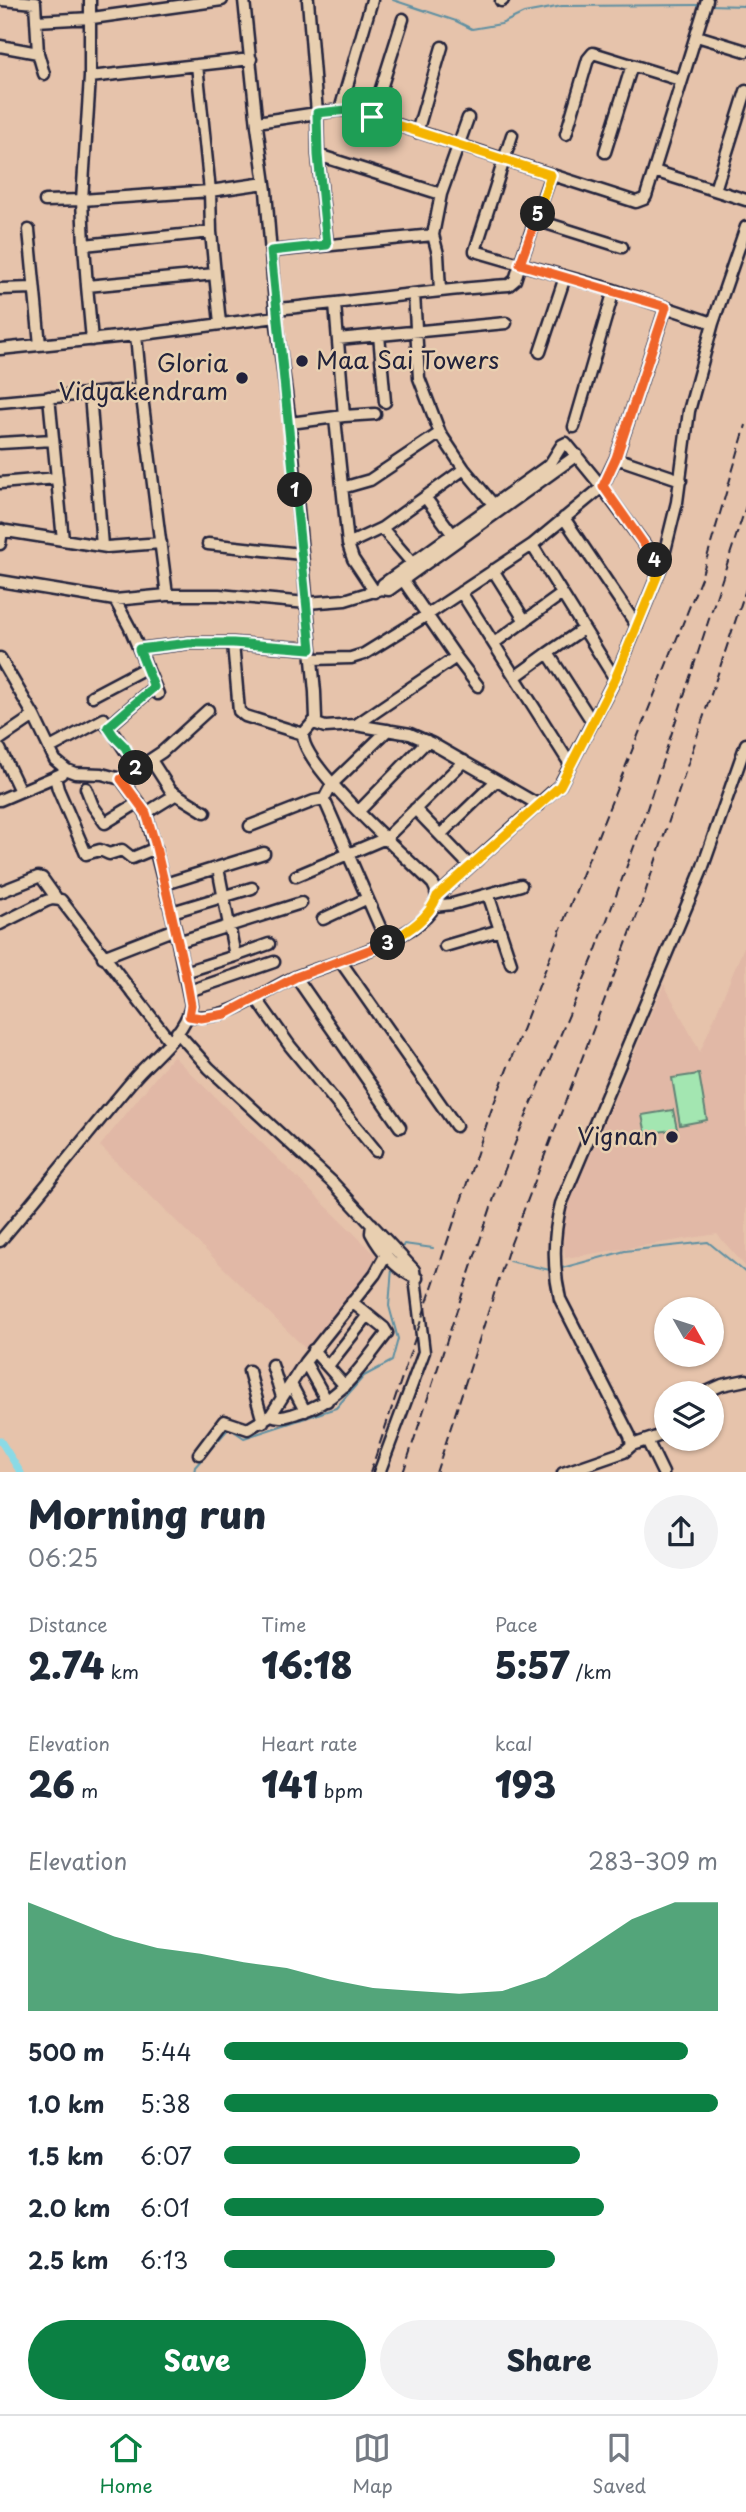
<!DOCTYPE html>
<html lang="en">
<head>
<meta charset="utf-8">
<style>
	body { margin:0; font-family:"Playpen Sans",sans-serif; background:#f2f2f3; color:#1f2937; height:100vh; display:flex; flex-direction:column; font-size:26px; white-space:nowrap }
	* { box-sizing:border-box; margin:0 }
	p { font-size:23px; color:#747a83 }
	.icon { flex:none; width:38px; height:38px; fill:none; stroke:currentColor; stroke-width:2; stroke-linecap:round; stroke-linejoin:round }
	.map { position:relative; height:1472px; overflow:hidden }
	.drawer { display:flex; flex-direction:column; background:#fff; flex:1 }
	.drawer>* { flex:none }
	.needle { width:46px; rotate:129deg }
	.buttons { position:absolute; left:654px; top:1297px; display:grid; gap:14px }
	.buttons a { display:grid; place-items:center; width:70px; height:70px; border-radius:50%; background:#fff; box-shadow:0 2px 5px #0004; font-size:35px }
	.pin { position:absolute; display:grid; place-items:center; width:60px; height:60px; color:#fff; margin:-30px; border-radius:14px; box-shadow:0 4px 10px #0006 }
	.km { position:absolute; width:35px; height:35px; margin:-18px; border-radius:50%; background:#222; color:#fff; font-size:19px; line-height:35px; text-align:center }
	.round { display:grid; place-items:center; flex:none; width:74px; height:74px; border-radius:37px; background:#f2f2f3 }
	.head { display:flex; align-items:center; justify-content:space-between; height:119px; padding:0 28px }
	h1 { font-size:38px; font-weight:800; line-height:52px }
	.figures { display:grid; grid-template-columns:repeat(3,1fr); gap:10px; height:119px; padding:7px 28px }
	.figures div { display:grid; align-content:center }
	.figures b { font-size:35px; font-weight:800 }
	.figures small { font-size:19px; font-weight:400 }
	.figures p { font-size:19px }
	.chart { height:196px; padding:14px 28px }
	.chart p { display:flex; justify-content:space-between }
	.chart svg { width:100%; height:126px; margin-top:7px; fill:#0b8043; opacity:.7 }
	.action { display:flex; gap:14px; margin-top:auto; padding:14px 28px }
	.action a { flex:1; height:80px; border-radius:42px; background:#0b8043; color:#fff; font-size:28px; font-weight:800; line-height:80px; text-align:center }
	.action a+a { background:#f2f2f3; color:#1f2937 }
	ul { padding:0 28px; list-style:none; font-size:23px }
	li { display:grid; grid-template-columns:112px 84px 1fr; align-items:center; height:52px }
	li i { height:18px; border-radius:9px; background:#0b8043 }
	.dock { display:flex; justify-content:space-around; align-items:center; height:98px; border-top:2px solid #e0e1e3; background:#fff; font-size:19px; color:#747a83 }
	.dock a { display:grid; justify-items:center; gap:4px }
	.dock .on { color:#0b8043 }
	.map>svg:first-child { display:block }
	.built { fill:#e1b8a6 }
	.green { fill:#a3e6b1; stroke:#628476; stroke-width:2 }
	.lines { fill:none; stroke-linecap:round; stroke-linejoin:round }
	.stream { stroke:#6090a2; stroke-width:2 }
	.canal { stroke:#8adae6; stroke-width:7 }
	.minor-casing { stroke:#22223b; stroke-width:15 }
	.minor { stroke:#e8cfb0; stroke-width:10 }
	.rail { stroke:#22223b; stroke-width:2; stroke-dasharray:10 5; stroke-linecap:butt }
	.split-1-casing { stroke:#fff; stroke-width:14 }
	.split-2-casing { stroke:#fff; stroke-width:14 }
	.split-3-casing { stroke:#fff; stroke-width:14 }
	.split-4-casing { stroke:#fff; stroke-width:14 }
	.split-5-casing { stroke:#fff; stroke-width:14 }
	.split-6-casing { stroke:#fff; stroke-width:14 }
	.split-1 { stroke:#22a559; stroke-width:9 }
	.split-2 { stroke:#22a559; stroke-width:9 }
	.split-3 { stroke:#f0652b; stroke-width:9 }
	.split-4 { stroke:#f5b400; stroke-width:9 }
	.split-5 { stroke:#f0652b; stroke-width:9 }
	.split-6 { stroke:#f5b400; stroke-width:9 }
	.poi-dot { fill:#22223b; stroke:#e8cfb0; stroke-width:2.5 }
	.labels { text-anchor:middle; stroke-width:5; stroke-linejoin:round; paint-order:stroke }
	.poi-label { font-size:24px; fill:#22223b; stroke:#e8cfb0; text-anchor:end }
</style>
</head>
<body>
<div class="map">
<svg width="746" height="1473" viewBox="0 0 746 1473">
	<rect width="100%" height="100%" fill="#e6c3ab"/>
	<filter id="ink" filterUnits="userSpaceOnUse"><feTurbulence type="fractalNoise" baseFrequency=".0143" numOctaves="2"/><feDisplacementMap in="SourceGraphic" scale="14" xChannelSelector="R" yChannelSelector="G"/><feConvolveMatrix kernelMatrix="1 2 1 2 8 2 1 2 1" color-interpolation-filters="sRGB"/></filter>
	<g filter="url(#ink)">
		<path class="built" d="M746 942V1267L717 1234 565 1258 562 1227 568 1207 664 984 700 1052Z
			M173 1056 382 1261 307 1350 100 1146Z"/>
		<path class="green" d="M699 1074 707 1120 680 1125 672 1078Z
			M673 1110 677 1129 646 1134 642 1115Z"/>
		<g class="lines">
			<path class="stream" d="M393 0 456 21 472 29 501 24 524 13 562 6 700 5
				M709 5 746 6
				M402 1248 404 1244 433 1248
				M509 1261 550 1270
				M562 1268 625 1251 708 1242 746 1273
				M194 1473 195 1467 229 1428 244 1438 336 1408 364 1376 392 1361 398 1339 389 1306 392 1268"/>
			<path class="canal" d="M0 1440 21 1473"/>
			<g class="minor-casing">
				<path id="minor" d="M90 0V77L82 200 210 191 265 183
					M308 0 317 113 340 110 354 111 636 202 644 199 646 196 707 0
					M501 1 503 0
					M36 21 92 18 222 0
					M697 36 746 51
					M0 46 38 53 35 3 2 0
					M38 53 44 74
					M90 77 251 59
					M340 110 372 0
					M372 117 403 19
					M257 122 317 113 318 155 327 245
					M417 132 442 47
					M566 134 588 59 593 53 680 80
					M512 135 475 251 520 264 551 175
					M605 152 632 65
					M318 155 441 194 468 118
					M654 171 746 200
					M715 190 746 91
					M45 201 82 200 84 245 211 232 210 191 197 65
					M536 220 622 247
					M29 230 40 345
					M433 235 438 254 440 290
					M84 245 87 286 215 274 211 232
					M271 251 433 235 441 194
					M215 274 220 323
					M87 286 92 340
					M0 289 34 288
					M614 290 713 323
					M414 294 419 378 440 433
					M277 309C354 302 431 290 509 285L515 280 520 264 614 290 574 427
					M136 335 276 317
					M379 335 385 402
					M338 339 506 323
					M0 349 136 335 141 389
					M540 352 565 277
					M90 394 102 546
					M49 397 63 540
					M0 402 141 389 167 595
					M344 416 375 414
					M335 418 348 544 353 559 375 592
					M290 423 344 416 335 304
					M0 443 53 440
					M616 458 681 480
					M0 483 57 478
					M342 488 370 480 440 433 464 469 493 504
					M425 497 456 539
					M564 518 637 626
					M382 528 412 563
					M0 530 107 547 161 543
					M0 544 2 530
					M208 544 301 554
					M348 544 382 528 464 469
					M532 545 615 679
					M661 567 677 502 689 411 713 323 746 227
					M493 570 525 621
					M0 581 115 600 167 595H219L307 603 345 600 381 589 383 584 550 464 562 445 566 443 602 487 661 567 615 679 560 785 437 896
					M381 589 389 590 577 455
					M461 592 570 764
					M115 600 130 628 158 694
					M583 629 548 653 593 723
					M233 643 239 711 245 716 303 734
					M494 643 562 594
					M139 649 189 643H233L311 649
					M456 657 478 686
					M0 658 34 716 55 760 67 770 75 773 102 774 121 779 146 813 173 919 191 1005C185 1035 152 1057 133 1080 88 1133 45 1188 0 1241
					M312 659 351 658 364 654 427 615 532 545 602 487 616 458 666 307
					M515 677 548 653
					M92 696 147 667
					M314 723 325 727 356 725 410 734 433 744 539 805
					M356 725 456 657 403 580
					M108 727 154 687
					M0 739 34 716
					M50 748 104 719C115 736 127 751 136 769
					M0 749 20 791
					M151 760 171 791 205 812
					M55 777 58 789 86 854 100 850 109 854 122 850 132 858 156 848
					M121 779 162 752 208 710
					M86 788 93 806 105 823 139 802
					M0 800 61 774
					M415 809 470 866
					M359 811 427 741
					M146 813 175 795
					M250 826 314 801 324 799
					M441 834 496 781
					M296 876 386 838 464 761
					M165 884 264 853
					M0 892 38 877 42 878 57 899
					M488 894 511 963
					M434 906 452 904 521 885
					M172 912 252 888
					M323 919 366 899
					M0 924 46 901 52 899 61 900 169 1040
					M178 942 301 903
					M387 943 324 799 332 784 388 730
					M445 946 500 930
					M235 956 269 944
					M103 957 175 929
					M341 962 456 1126
					M185 972 235 956 218 868
					M296 977 400 1127
					M189 991 274 962
					M256 998 290 1046 376 1151
					M189 1016C231 1022 261 991 298 976 324 965 461 929 433 884 408 858 300 765 303 734L316 719 315 692 290 423 276 317 266 191 257 126 244 0
					M177 1032 209 1068 332 1182 414 1270 424 1352 379 1473
					M372 1224 371 1233C380 1250 398 1272 417 1278
					M313 1350 345 1386
					M305 1362 327 1401
					M272 1365 282 1397
					M328 1366 368 1315
					M249 1371 263 1422
					M291 1384 305 1411
					M704 1393 722 1385 746 1380
					M271 1415C280 1419 288 1416 297 1413 340 1402 359 1369 385 1336L387 1333 384 1328 352 1302
					M647 1440 663 1473
					M632 1445 656 1437 667 1431
					M199 1454 224 1421 248 1429 271 1415 305 1362 375 1274 386 1254
					M563 1473 624 1452 632 1445 630 1436 560 1299C553 1268 553 1235 561 1204L701 872 746 744"/>
			</g>
			<use href="#minor" class="minor"/>
			<path class="rail" d="M370 1473 491 1111 565 918 701 578 746 425
				M403 1473 495 1195 519 1133 593 958 639 833 746 506
				M436 1473 508 1251 641 905 746 589"/>
		</g>
	</g>
	<g class="lines" filter="url(#ink)">
		<g class="split-1-casing">
			<path id="split-1" d="M295 490 271 251 327 245 318 155 317 113 347 110 372 117"/>
		</g>
		<g class="split-2-casing">
			<path id="split-2" d="M136 768 125 747 114 736 108 727 154 687 139 649 189 643H233L311 649 295 490"/>
		</g>
		<g class="split-3-casing">
			<path id="split-3" d="M136 768 121 779 146 813 155 843 185 972 191 1005 189 1016 201 1018 226 1014 296 977 388 943"/>
		</g>
		<g class="split-4-casing">
			<path id="split-4" d="M388 943C408 931 429 919 437 896L560 786 615 679 661 567 655 560"/>
		</g>
		<g class="split-5-casing">
			<path id="split-5" d="M538 214 520 264 666 307 616 458 603 486 655 560"/>
		</g>
		<g class="split-6-casing">
			<path id="split-6" d="M372 117 551 175 538 214"/>
		</g>
		<use href="#split-1" class="split-1"/>
		<use href="#split-2" class="split-2"/>
		<use href="#split-3" class="split-3"/>
		<use href="#split-4" class="split-4"/>
		<use href="#split-5" class="split-5"/>
		<use href="#split-6" class="split-6"/>
	</g>
	<g class="poi-dot">
		<circle cx="302" cy="361" r="7"/>
		<circle cx="242" cy="378" r="7"/>
		<circle cx="672" cy="1137" r="7"/>
	</g>
	<g class="labels">
		<g class="poi-label">
			<text x="316" y="369" text-anchor="start">Maa Sai Towers</text>
			<text x="228" y="372">Gloria<tspan x="228" dy="28">Vidyakendram</tspan></text>
			<text x="658" y="1145">Vignan</text>
		</g>
	</g>
</svg>
<div class="buttons">
<a><svg class="needle" viewBox="-14 -14 28 28"><path d="M0-13l5 13h-10z" fill="#e53935"/><path d="M0 13l5-13h-10z" fill="#747a83"/></svg></a>
<a><svg class="icon" aria-label="layers" viewBox="0 0 24 24"><path d="M12 4l9 5-9 5-9-5zM3 14l9 5 9-5"/></svg></a>
</div>
<div class="pin" style="left:372px;top:117px;background:#1e9e55"><svg class="icon" aria-label="arrive" viewBox="0 0 24 24"><path d="M6 21V4h12l-3 4 3 4H6"/></svg></div>
<b class="km" style="left:295px;top:490px">1</b>
<b class="km" style="left:136px;top:768px">2</b>
<b class="km" style="left:388px;top:943px">3</b>
<b class="km" style="left:655px;top:560px">4</b>
<b class="km" style="left:538px;top:214px">5</b>
</div>
<section class="drawer">
<div class="head"><div><h1>Morning run</h1><p>06:25</p></div><a class="round"><svg class="icon" aria-label="share" viewBox="0 0 24 24"><path d="M12 15V3M7 8l5-5 5 5M5 13v7h14v-7"/></svg></a></div>
<div class="figures">
<div><p>Distance</p><b>2.74<small> km</small></b></div>
<div><p>Time</p><b>16:18</b></div>
<div><p>Pace</p><b>5:57<small> /km</small></b></div>
</div>
<div class="figures">
<div><p>Elevation</p><b>26<small> m</small></b></div>
<div><p>Heart rate</p><b>141<small> bpm</small></b></div>
<div><p>kcal</p><b>193</b></div>
</div>
<div class="chart"><p><span>Elevation</span>283–309 m</p>
<svg viewBox="0 0 160 44" preserveAspectRatio="none"><path d="M0 44V6L10 12L20 18L30 22L40 24L50 27L60 29L70 33L80 36L90 37L100 38L110 37L120 32L130 22L140 12L150 6L160 6V44z"/></svg>
</div>
<ul>
<li><b>500 m</b>5:44<i style="width:94%"></i></li>
<li><b>1.0 km</b>5:38<i style="width:100%"></i></li>
<li><b>1.5 km</b>6:07<i style="width:72%"></i></li>
<li><b>2.0 km</b>6:01<i style="width:77%"></i></li>
<li><b>2.5 km</b>6:13<i style="width:67%"></i></li>
</ul>
<div class="action"><a>Save</a><a>Share</a></div>
</section>
<nav class="dock">
<a class="on"><svg class="icon" aria-label="home" viewBox="0 0 24 24"><path d="M3 11l9-7 9 7M6 9v11h12V9"/></svg>Home</a>
<a><svg class="icon" aria-label="map" viewBox="0 0 24 24"><path d="M3 6l6-2 6 2 6-2v14l-6 2-6-2-6 2zM9 4v14M15 6v14"/></svg>Map</a>
<a><svg class="icon" aria-label="saved" viewBox="0 0 24 24"><path d="M7 4h10v16l-5-4-5 4z"/></svg>Saved</a>
</nav>
</body>
</html>
